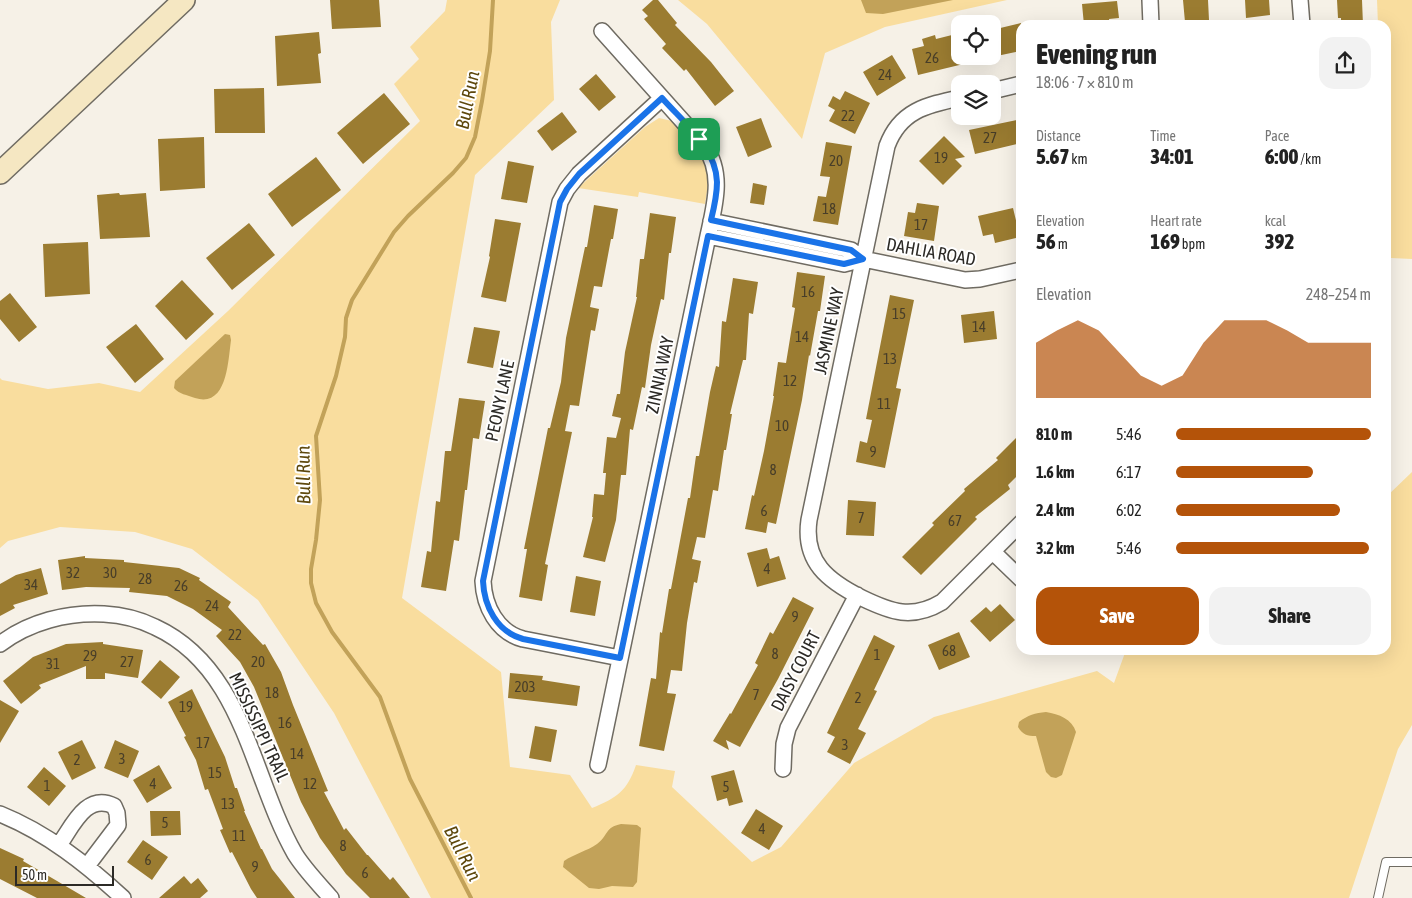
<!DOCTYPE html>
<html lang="en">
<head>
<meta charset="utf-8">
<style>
	body { margin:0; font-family:"Asap Condensed",sans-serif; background:#f2f2f2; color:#222; height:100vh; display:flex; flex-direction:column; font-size:19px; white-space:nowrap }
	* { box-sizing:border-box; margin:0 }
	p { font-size:16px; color:#767676 }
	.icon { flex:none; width:28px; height:28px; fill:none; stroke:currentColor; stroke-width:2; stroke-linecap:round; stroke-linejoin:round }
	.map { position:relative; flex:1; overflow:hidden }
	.sheet { position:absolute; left:1016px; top:20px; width:375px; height:635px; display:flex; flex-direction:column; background:#fff; border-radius:15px; box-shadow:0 5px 20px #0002 }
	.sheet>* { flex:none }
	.buttons { position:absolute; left:951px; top:15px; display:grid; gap:10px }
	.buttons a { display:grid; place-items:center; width:50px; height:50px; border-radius:10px; background:#fff; box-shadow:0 5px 20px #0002; font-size:25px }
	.scale { position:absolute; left:15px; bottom:12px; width:99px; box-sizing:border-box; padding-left:5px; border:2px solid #2c2a26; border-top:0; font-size:14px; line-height:18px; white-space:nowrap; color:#2c2a26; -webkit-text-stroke:4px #fff; paint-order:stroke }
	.pin { position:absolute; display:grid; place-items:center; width:42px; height:42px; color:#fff; margin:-21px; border-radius:10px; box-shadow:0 2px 8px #0006 }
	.round { display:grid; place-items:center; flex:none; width:52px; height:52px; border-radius:15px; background:#f2f2f2 }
	.headline { display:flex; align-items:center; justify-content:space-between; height:85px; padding:0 20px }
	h1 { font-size:28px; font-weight:800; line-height:38px }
	.figures { display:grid; grid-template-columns:repeat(3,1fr); gap:8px; height:85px; padding:5px 20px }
	.figures div { display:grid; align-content:center }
	.figures b { font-size:21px; font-weight:800 }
	.figures small { font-size:14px; font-weight:400 }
	.figures p { font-size:14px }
	.chart { height:140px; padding:10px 20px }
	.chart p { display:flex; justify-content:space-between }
	.chart svg { width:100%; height:90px; margin-top:5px; fill:#b45309; opacity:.7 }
	.primary-button { display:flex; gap:10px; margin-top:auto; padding:10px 20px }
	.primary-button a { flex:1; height:58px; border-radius:15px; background:#b45309; color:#fff; font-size:20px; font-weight:800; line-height:58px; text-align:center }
	.primary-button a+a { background:#f2f2f2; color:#222 }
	ul { padding:0 20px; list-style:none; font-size:16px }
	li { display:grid; grid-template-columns:80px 60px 1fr; align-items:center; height:38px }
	li i { height:12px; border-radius:6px; background:#b45309 }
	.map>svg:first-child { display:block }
	.green { fill:#f9dd9e }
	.water { fill:#c2a259 }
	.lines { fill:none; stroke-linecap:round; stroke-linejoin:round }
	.stream { stroke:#c2a259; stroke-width:4 }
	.building { fill:#9b7c31 }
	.lane-casing { stroke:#6f6b62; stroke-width:10 }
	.street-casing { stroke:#6f6b62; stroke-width:18 }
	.secondary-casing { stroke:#6f6b62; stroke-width:24 }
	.lane { stroke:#fff; stroke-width:8 }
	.street { stroke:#fff; stroke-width:15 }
	.secondary { stroke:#f5e7c2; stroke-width:21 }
	.route-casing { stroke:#fff; stroke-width:10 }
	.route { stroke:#1a73e8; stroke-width:6 }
	.labels { text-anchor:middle; stroke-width:4; stroke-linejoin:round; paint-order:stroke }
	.number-label { font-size:15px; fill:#483e29 }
	.street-label { font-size:18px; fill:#2c2a26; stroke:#fff }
	.water-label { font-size:19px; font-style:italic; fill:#5e480d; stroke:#fff }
</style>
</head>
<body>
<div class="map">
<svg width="1412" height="898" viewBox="0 0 1412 898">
	<rect width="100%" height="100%" fill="#f6f1e7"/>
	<path class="green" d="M447 0H560L551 22 554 100 475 175 402 598 501 672 510 767 570 775 592 808C617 798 627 791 636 765L675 771 672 787 752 862 781 847 854 763 934 717 1097 671 1114 683 1126 650H1386V497L1412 472V725L1398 749 1349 898H431L334 713 258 600 192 549 135 532 60 527 8 541 0 548V378L2 380 48 389 99 383 140 392 228 311 420 121 394 84 419 59 410 47 445 11Z
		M678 0H1007L885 27 825 53 802 139 707 24Z
		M1377 0H1412V259L1391 258 1386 171V25H1378Z
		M659 118 672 121 695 146 705 161 709 179 705 204 639 192 638 197 578 188 645 127Z"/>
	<path class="water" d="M861 0H953L883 14 866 13Z
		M225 334 230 335 231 340C228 362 227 408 195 398 187 395 179 394 174 388L175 381Z
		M1046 712C1059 714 1072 719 1076 732L1062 775 1056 778 1051 777 1046 772 1036 736C1027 736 1023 735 1018 727L1019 722C1028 715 1035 713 1046 712Z
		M621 824 637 825 641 828 637 882 633 887 612 886 599 889 589 888 563 867 564 861C574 854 587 851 597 844 608 836 605 827 621 824Z"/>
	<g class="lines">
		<path class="stream" d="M471 898 410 779 380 697 332 632 316 603 311 583V569L316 540 320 500 316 436 336 376 345 337 346 318 352 300 394 232 408 216 453 173 466 158 475 137 482 101 490 51 493 0"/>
	</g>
	<path class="building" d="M330 0H379L381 27 332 29Z
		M653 0H658L677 23 675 25 711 62 734 91 715 106 686 69 684 71 662 48 666 44 644 19 648 16 642 10Z
		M1183 0H1208L1209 20 1185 22Z
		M1245 0H1269L1270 15 1246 18Z
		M1337 0H1362L1363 25H1341V18H1338Z
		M1117 1 1119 18 1109 19 1110 25H1084L1082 4Z
		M1021 23V51L992 57V30Z
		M319 32 321 53 318 54 321 83 277 86 275 36Z
		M960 33V56H980V60L918 75 912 49 924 46 922 39 935 35 936 39Z
		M892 55 906 78 877 96 863 72Z
		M596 74 616 97 599 111 579 89Z
		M264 88 265 133H215L214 89Z
		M845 91 870 103 855 134 829 121 835 110 828 106 833 96 840 100Z
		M384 93 410 124 363 164 337 133Z
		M562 112 577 132 552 151 537 131Z
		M761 118 772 147 748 157 736 127Z
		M1021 119V143L975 154 969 130Z
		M944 136 965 157 955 159 962 166 943 185 919 161Z
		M204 137 205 188 160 191 158 139Z
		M826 142 852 146 838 225 813 221 818 196 826 197 830 177 820 176Z
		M316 157 341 190 292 227 268 194Z
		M508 161 534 166 527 203 501 199Z
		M753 183 767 186 764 205 750 203Z
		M119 193 120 195 146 193 150 237 100 239 97 195Z
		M917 203 939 206 934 241 904 236 908 212 915 213Z
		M594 205 618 209 613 239H611L602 287 594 286 590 307 599 309 595 331 591 330 579 406 570 405 565 431 572 432 545 564 548 565 542 601 519 597 527 549H524L548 428H550L561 382 566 338 585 247H587Z
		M1013 208 1020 237 995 243 993 234 983 236 978 216Z
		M650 213 676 217 671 253H669L664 300 661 299 651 345 645 388 642 387 633 430 630 429 626 475H621L616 520 605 562 583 557 593 517H592L594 494 604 495 606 473H603L607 437 616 438 621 418 612 416 617 394H620L625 352 637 297H636L640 259H644Z
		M495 219 521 223 506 302 481 297 490 257 489 256Z
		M249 223 275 255 232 290 206 258Z
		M88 242 90 294 45 297 43 244Z
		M797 272 825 276 820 311H818L810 356 809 355 802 400 776 524 768 522 766 533 745 529 752 495 754 496 764 451 774 396H773L778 362 786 363 795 308 792 307Z
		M733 278 758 282 753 314 749 313 746 360H743L730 414H732L726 450H724L718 491 713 490 705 538 697 537 692 559 701 561 697 583 694 582 687 623 682 671 671 670 667 693 676 694 664 751 639 746 651 678 656 679 660 632 662 633 669 589H671L688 498H690L696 456H699L710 392 716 366 719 367 722 321 726 322Z
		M182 280 214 314 186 340 155 306Z
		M10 293 37 327 19 342 0 319V301Z
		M890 295 914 300 896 388 901 389 885 468 856 462 860 441 867 443 872 420 866 419Z
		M994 311 997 339 964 343 961 315Z
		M136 324 164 359 135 383 106 347Z
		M474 327 500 331 493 368 467 363Z
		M459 398 485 401 479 439 473 438 467 490H465L459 541 454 540 446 591 421 587 427 551 431 552 436 501 440 502 445 451H451Z
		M1021 433V472L1008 485 1010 489 975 517 977 519 921 575 902 557 934 525 932 523 965 491 964 489 998 460 996 458Z
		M848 500 876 502 874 536 846 535Z
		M767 548 770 559 779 556 786 579 757 587 747 553Z
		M85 556V558L124 560V562L179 568 200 578 199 580 231 602 228 607 263 645 265 644 281 672 293 705 328 791 324 792 344 830 346 828 367 855H368L390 880 393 877 410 898H370L346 874 320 838 301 802 254 687 240 662 216 636 222 630 193 609 167 596 129 592 130 588 86 587 62 590 58 560Z
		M41 568 48 594 13 605 15 608 0 616V584L16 575Z
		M576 576 601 581 595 616 570 612Z
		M793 597 814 608 778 679 740 747 726 740 729 750 713 741 730 713 731 714 758 665 755 663 770 632 773 634Z
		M1000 604 1015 620 990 642 970 621 986 607 991 612Z
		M959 632 970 657 939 670 928 645Z
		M874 635 895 646 874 690 877 691 858 729 866 733 850 764 827 752 835 737 827 733Z
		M103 642V644L143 650 138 678 105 673V679H86V666L39 685 41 688 21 704 3 681 33 657 66 644Z
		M160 660 180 677 161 699 141 682Z
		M510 673 543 676 542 680 580 686 577 706 508 698Z
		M192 689 225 757 235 788H237L245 811H244L261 849H262L272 869 295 898H257L251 889 232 852 230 853 220 830 223 829 208 789 205 790 196 760 184 737 186 736 168 702Z
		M0 700 19 711 0 743Z
		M535 726 557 730 551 762 529 758Z
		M82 740 96 768 72 780 58 752Z
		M115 740 139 751 128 778 104 768Z
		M159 765 172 788 147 803 133 780Z
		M44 767 66 786 49 806 27 787Z
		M734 770 743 802 729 806 727 798 717 801 711 776Z
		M756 809 783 826 769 850 741 833Z
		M150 811H180L181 835 151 836Z
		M143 840 168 857 152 880 127 862Z
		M0 848 24 859 23 861 86 898H37L0 879Z
		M184 876 191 884 198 878 208 891 200 898H159Z"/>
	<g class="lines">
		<g class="lane-casing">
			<path id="lane" d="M1378 898 1386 862H1412"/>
		</g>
		<g class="street-casing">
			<path id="street" d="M1150 0 1151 25
				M1300 0 1302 25
				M992 91 1021 84
				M960 98C926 105 900 111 887 146L809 520C803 562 828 581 862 598 891 612 912 620 942 602L1021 523
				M711 221 851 250 863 259 965 280 980 279 1021 270
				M708 236 844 264 863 259
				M993 552 1021 579
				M0 644C29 622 67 612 104 614 122 615 139 619 155 627 244 668 251 777 295 854 305 870 319 884 331 898
				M620 658 523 639C497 632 484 606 483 581L560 202 567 189 579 174 662 98
				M598 765 708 236C715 204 724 173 704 145L602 31
				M783 769 784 744 788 728 857 595
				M0 814C47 833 86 864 123 898
				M59 845C72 827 86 792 114 806L117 813 118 825 87 866"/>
		</g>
		<g class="secondary-casing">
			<path id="secondary" d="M0 173 184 0"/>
		</g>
		<use href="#lane" class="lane"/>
		<use href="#street" class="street"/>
		<use href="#secondary" class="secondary"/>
	</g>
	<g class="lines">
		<g class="route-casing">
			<path id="route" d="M662 98C683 122 716 147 717 182 717 195 714 208 711 220L851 250 863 259 844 264 708 236 620 658 523 639C497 632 484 606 483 581L560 202 567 189 579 174Z"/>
		</g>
		<use href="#route" class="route"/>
	</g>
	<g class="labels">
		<g class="number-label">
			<text x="932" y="63">26</text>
			<text x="885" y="80">24</text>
			<text x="848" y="121">22</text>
			<text x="990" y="143">27</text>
			<text x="941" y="163">19</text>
			<text x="836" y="166">20</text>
			<text x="829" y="214">18</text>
			<text x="921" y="230">17</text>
			<text x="808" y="297">16</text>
			<text x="899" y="319">15</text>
			<text x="979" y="332">14</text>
			<text x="802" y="342">14</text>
			<text x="890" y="364">13</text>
			<text x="790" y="386">12</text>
			<text x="884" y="409">11</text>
			<text x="782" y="431">10</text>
			<text x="873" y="457">9</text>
			<text x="773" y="475">8</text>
			<text x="764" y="516">6</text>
			<text x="861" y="523">7</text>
			<text x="955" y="526">67</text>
			<text x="767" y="574">4</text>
			<text x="73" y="578">32</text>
			<text x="110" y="578">30</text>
			<text x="145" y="584">28</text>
			<text x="31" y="590">34</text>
			<text x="181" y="591">26</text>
			<text x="212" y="611">24</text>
			<text x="795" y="622">9</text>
			<text x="235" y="640">22</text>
			<text x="949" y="656">68</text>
			<text x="775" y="659">8</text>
			<text x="877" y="660">1</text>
			<text x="90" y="661">29</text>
			<text x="127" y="667">27</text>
			<text x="258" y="667">20</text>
			<text x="53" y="669">31</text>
			<text x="525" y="692">203</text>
			<text x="272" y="698">18</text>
			<text x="756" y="700">7</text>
			<text x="858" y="703">2</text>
			<text x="186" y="712">19</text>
			<text x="285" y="728">16</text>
			<text x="203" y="748">17</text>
			<text x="845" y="750">3</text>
			<text x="297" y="759">14</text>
			<text x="122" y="764">3</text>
			<text x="77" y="765">2</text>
			<text x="215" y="778">15</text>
			<text x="153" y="789">4</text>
			<text x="310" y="789">12</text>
			<text x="47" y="791">1</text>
			<text x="726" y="792">5</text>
			<text x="228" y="809">13</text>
			<text x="165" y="828">5</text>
			<text x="762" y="834">4</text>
			<text x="239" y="841">11</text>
			<text x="343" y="851">8</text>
			<text x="148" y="865">6</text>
			<text x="255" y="872">9</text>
			<text x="365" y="878">6</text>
		</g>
		<g class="street-label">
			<text transform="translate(931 252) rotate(10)" y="6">DAHLIA ROAD</text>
			<text transform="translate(829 331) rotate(-78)" y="6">JASMINE WAY</text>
			<text transform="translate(660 375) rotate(-78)" y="6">ZINNIA WAY</text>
			<text transform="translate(500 401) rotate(-78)" y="6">PEONY LANE</text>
			<text transform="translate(796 671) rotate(-63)" y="6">DAISY COURT</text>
			<text transform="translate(259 727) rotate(65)" y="6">MISSISSIPPI TRAIL</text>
		</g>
		<g class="water-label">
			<text transform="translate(467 100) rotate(-79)" y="7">Bull Run</text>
			<text transform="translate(303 475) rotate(-91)" y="7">Bull Run</text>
			<text transform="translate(463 853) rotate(63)" y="7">Bull Run</text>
		</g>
	</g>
</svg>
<div class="buttons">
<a><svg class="icon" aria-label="locate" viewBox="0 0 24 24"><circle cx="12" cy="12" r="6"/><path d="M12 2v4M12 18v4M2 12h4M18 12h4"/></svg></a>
<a><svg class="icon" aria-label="layers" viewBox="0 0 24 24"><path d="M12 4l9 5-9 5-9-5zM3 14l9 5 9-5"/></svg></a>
</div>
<div class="scale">50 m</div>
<div class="pin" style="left:699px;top:139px;background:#1e9e55"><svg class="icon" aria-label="arrive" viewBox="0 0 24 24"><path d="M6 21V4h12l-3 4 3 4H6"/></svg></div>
<section class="sheet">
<div class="headline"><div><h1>Evening run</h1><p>18:06 · 7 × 810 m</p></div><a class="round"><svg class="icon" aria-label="share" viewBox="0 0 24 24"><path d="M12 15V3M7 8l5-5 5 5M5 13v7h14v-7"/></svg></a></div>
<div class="figures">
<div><p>Distance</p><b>5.67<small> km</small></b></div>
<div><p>Time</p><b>34:01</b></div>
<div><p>Pace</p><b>6:00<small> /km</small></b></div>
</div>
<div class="figures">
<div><p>Elevation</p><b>56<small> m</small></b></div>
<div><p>Heart rate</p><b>169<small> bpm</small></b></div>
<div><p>kcal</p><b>392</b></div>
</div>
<div class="chart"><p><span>Elevation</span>248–254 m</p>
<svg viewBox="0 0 160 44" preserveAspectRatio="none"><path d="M0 44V17L10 11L20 6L30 11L40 22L50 33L60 38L70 33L80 17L90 6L100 6L110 6L120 11L130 17L140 17L150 17L160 17V44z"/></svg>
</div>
<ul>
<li><b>810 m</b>5:46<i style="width:100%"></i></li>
<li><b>1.6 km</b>6:17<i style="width:70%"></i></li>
<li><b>2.4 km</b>6:02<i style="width:84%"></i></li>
<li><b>3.2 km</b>5:46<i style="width:99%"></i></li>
</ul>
<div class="primary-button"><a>Save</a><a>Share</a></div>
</section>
</div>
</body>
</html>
